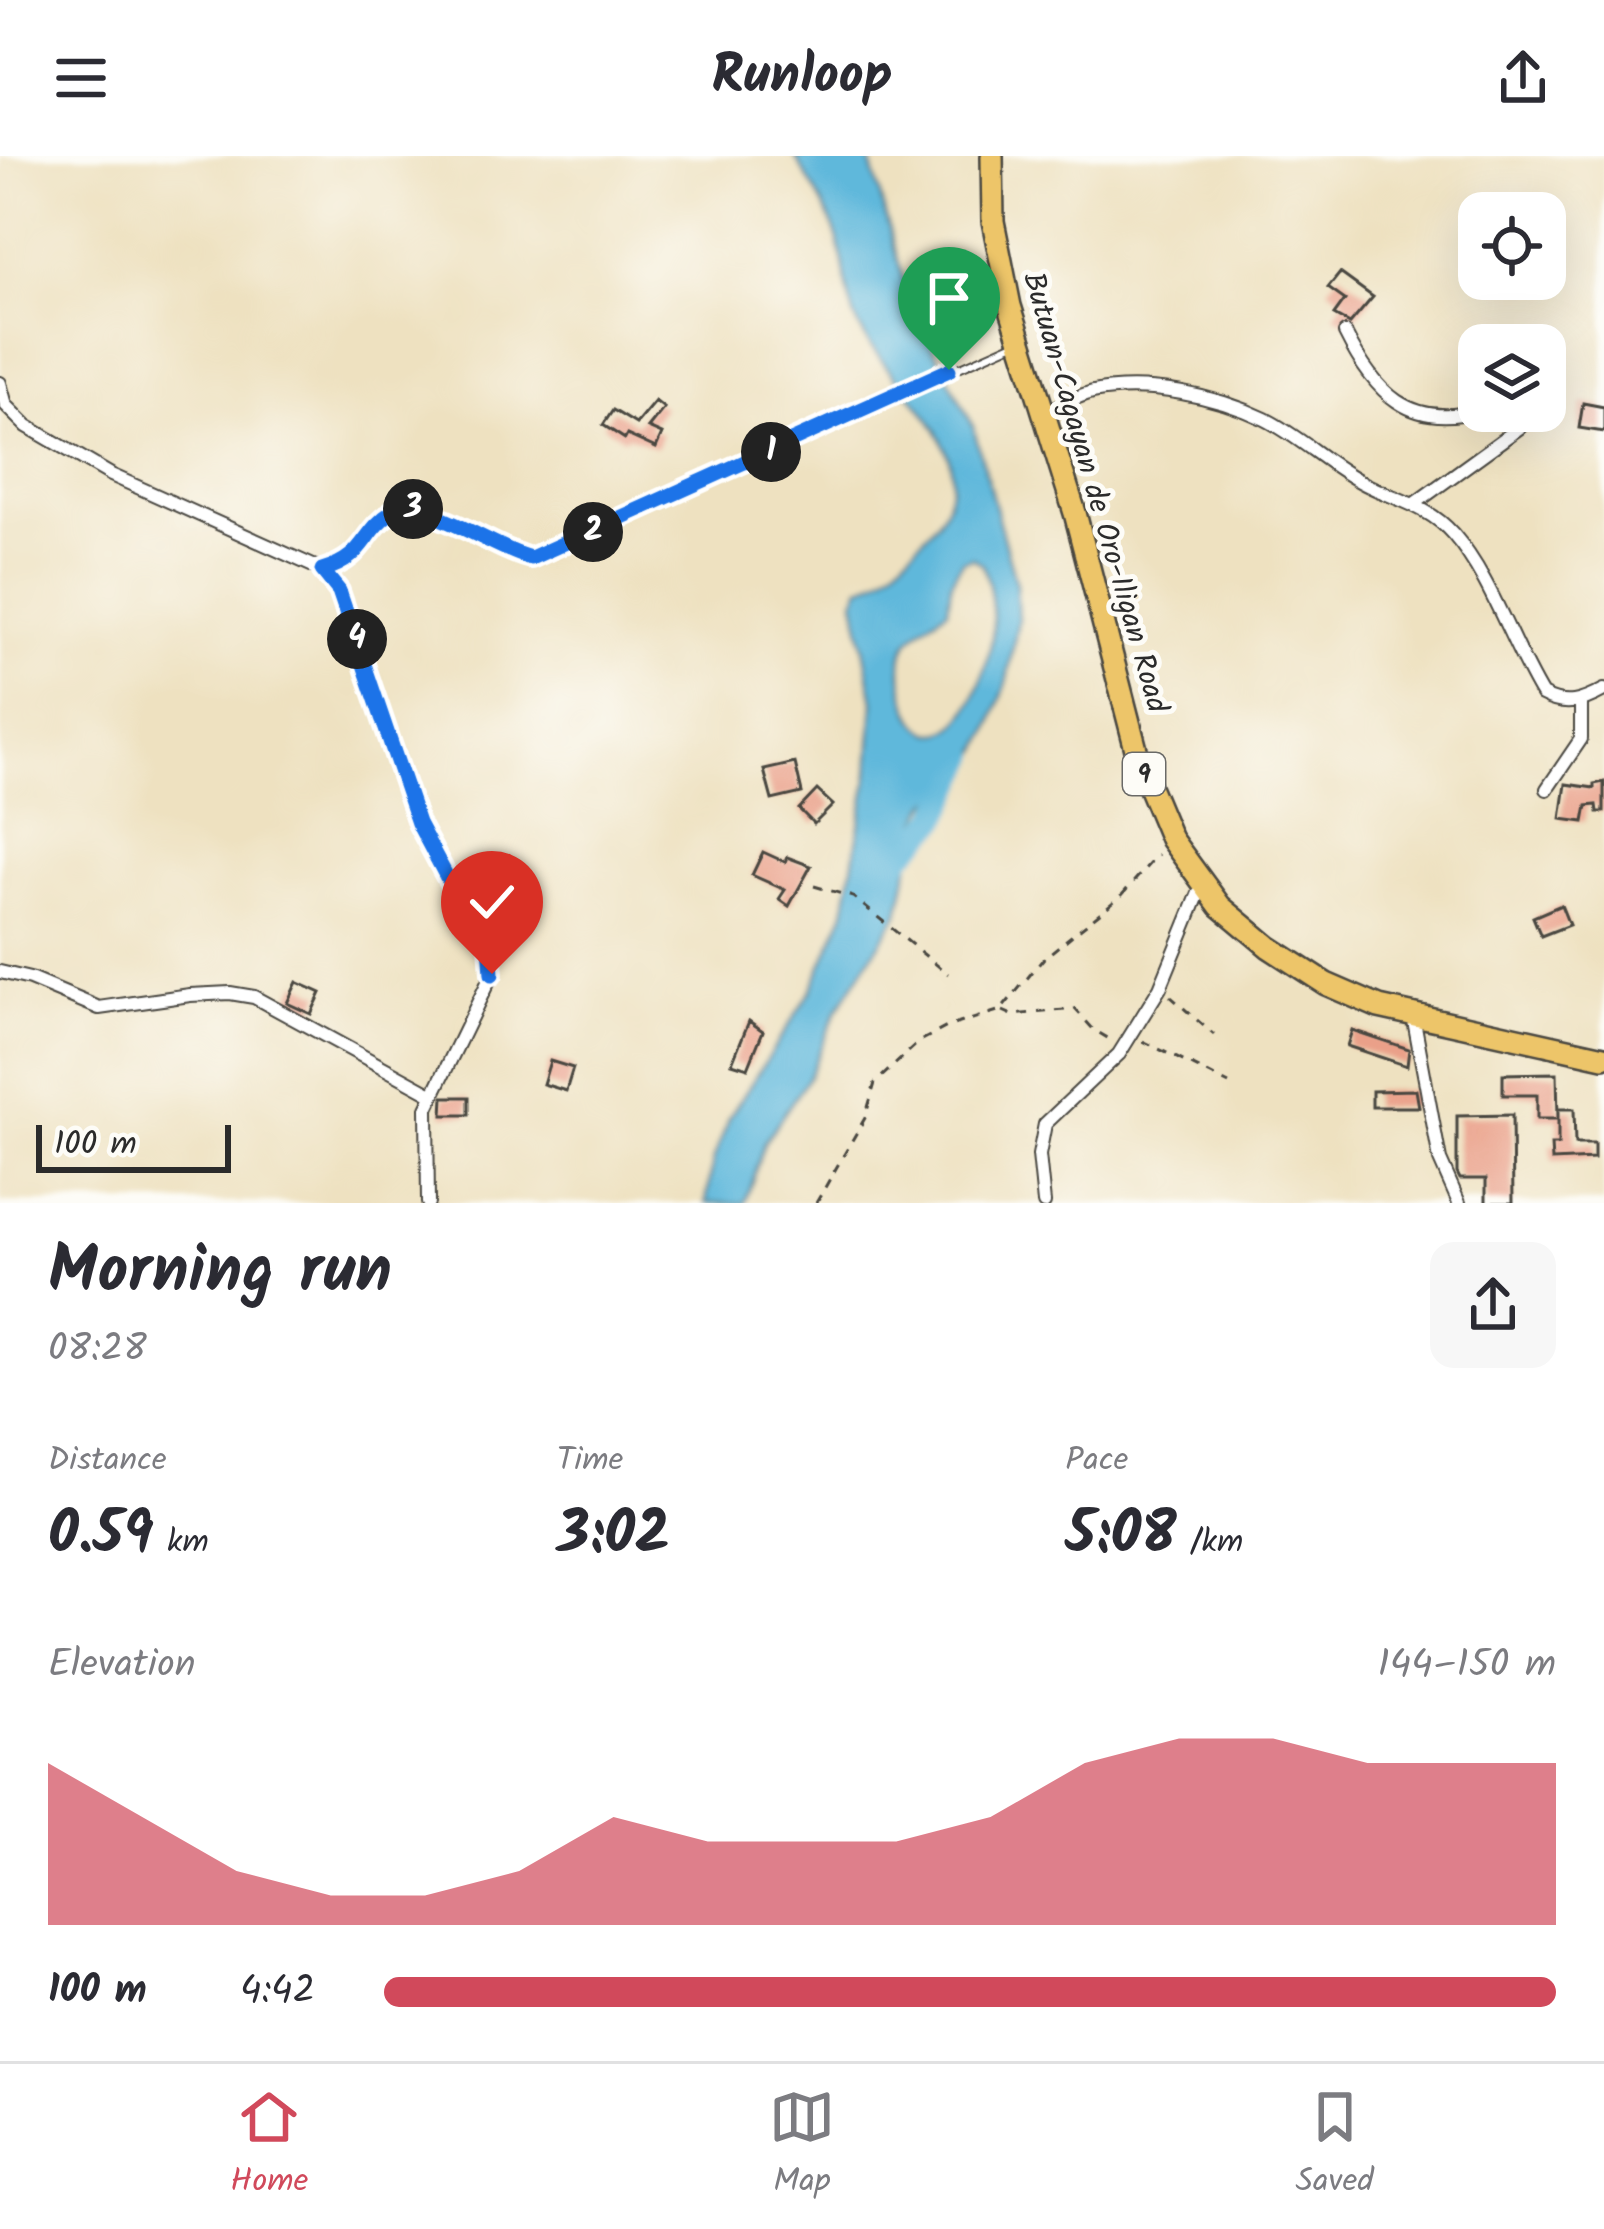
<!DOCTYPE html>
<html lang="en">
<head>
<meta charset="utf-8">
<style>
	body { margin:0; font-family:Kalam,sans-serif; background:#f7f7f7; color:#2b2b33; height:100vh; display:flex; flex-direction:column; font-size:45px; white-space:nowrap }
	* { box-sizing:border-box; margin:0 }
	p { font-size:39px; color:#7c7c81 }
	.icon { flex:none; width:66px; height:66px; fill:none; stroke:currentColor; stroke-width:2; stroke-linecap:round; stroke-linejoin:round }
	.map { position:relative; height:1047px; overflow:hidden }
	.side { display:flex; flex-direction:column; background:#fff; flex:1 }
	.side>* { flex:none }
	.fabs { position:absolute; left:1458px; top:36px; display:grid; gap:24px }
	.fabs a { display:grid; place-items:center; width:108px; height:108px; border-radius:24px; background:#fff; box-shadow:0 12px 48px #0002; font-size:60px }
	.scale { position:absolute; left:36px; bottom:30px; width:195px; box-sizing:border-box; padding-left:12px; border:6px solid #2b2b2b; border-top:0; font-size:33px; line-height:42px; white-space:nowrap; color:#2b2b2b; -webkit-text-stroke:9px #fdfcf7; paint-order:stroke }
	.pin { position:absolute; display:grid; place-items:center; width:102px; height:102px; color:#fff; margin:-123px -51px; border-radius:50% 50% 50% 0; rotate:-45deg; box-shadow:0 0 12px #0007 }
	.pin .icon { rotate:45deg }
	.km { position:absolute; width:60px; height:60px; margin:-30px; border-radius:50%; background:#222; color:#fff; font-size:33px; line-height:60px; text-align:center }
	.round { display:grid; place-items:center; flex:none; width:126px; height:126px; border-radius:24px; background:#f7f7f7 }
	.overview { display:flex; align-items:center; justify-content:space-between; height:204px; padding:0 48px }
	h1 { font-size:66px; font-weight:700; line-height:90px }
	.figures { display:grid; grid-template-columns:repeat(3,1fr); gap:18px; height:204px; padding:12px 48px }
	.figures div { display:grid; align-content:center }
	.figures b { font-size:60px; font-weight:700 }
	.figures small { font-size:33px; font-weight:400 }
	.figures p { font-size:33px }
	.chart { height:336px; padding:24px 48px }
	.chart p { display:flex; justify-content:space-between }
	.chart svg { width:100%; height:216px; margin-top:12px; fill:#d1495b; opacity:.7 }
	ul { padding:0 48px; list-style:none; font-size:39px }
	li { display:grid; grid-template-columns:192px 144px 1fr; align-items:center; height:90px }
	li i { height:30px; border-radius:15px; background:#d1495b }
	header { display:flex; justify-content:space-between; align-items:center; height:156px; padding:0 48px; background:#fff; font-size:54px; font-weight:700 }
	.menu { display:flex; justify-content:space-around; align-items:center; height:168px; border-top:3px solid #e1e1e2; background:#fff; font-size:33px; color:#7c7c81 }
	.menu a { display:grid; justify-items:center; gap:6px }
	.menu .selected { color:#d1495b }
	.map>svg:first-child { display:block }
	.water { fill:#5eb8db; stroke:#447283; stroke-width:3; fill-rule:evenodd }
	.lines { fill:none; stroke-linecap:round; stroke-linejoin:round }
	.river { stroke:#5eb8db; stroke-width:24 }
	.building { fill:#eaa089 }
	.service-casing { stroke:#484641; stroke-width:10 }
	.minor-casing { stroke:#484641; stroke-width:16 }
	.trunk-casing { stroke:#484641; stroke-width:26 }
	.path { stroke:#484641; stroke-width:3; stroke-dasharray:9 9; stroke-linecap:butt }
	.service { stroke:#fff; stroke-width:6 }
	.minor { stroke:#fff; stroke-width:12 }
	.trunk { stroke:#edc569; stroke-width:21 }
	.route-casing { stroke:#fff; stroke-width:24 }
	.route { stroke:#1a73e8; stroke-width:15 }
	.labels { text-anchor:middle; stroke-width:10; stroke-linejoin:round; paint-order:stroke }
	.shield { fill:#fdfcf7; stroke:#6a6a68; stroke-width:3 }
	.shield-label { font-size:27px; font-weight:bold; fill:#2b2b2b }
	.street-label { font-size:30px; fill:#2b2b2b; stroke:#fdfcf7 }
</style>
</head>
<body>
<header><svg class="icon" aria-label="menu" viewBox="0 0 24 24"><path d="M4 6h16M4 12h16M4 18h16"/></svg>Runloop<svg class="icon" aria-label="share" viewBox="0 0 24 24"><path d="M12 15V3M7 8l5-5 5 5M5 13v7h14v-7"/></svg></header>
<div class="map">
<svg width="1604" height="1047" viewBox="0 0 1604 1047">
	<rect width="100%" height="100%" fill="#fdfcf7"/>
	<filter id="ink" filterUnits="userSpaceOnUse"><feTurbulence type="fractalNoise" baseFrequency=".00833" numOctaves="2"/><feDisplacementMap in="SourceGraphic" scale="24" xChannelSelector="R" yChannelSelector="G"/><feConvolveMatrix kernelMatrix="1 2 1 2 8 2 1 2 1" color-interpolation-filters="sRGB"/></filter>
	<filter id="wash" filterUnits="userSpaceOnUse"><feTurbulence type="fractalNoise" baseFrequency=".004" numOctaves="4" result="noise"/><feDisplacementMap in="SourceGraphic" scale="48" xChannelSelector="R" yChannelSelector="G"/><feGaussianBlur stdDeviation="2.7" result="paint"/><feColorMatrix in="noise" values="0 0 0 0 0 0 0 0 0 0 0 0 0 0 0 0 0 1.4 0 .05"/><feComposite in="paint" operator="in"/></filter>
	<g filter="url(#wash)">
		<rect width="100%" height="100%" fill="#eee1c0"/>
		<path class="water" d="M795 0H869L902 119 918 162 973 270 1016 428 1018 464 1006 529 988 578 970 612 928 648 919 664 899 757 836 856 808 922 764 987 745 1047H706L713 1005 730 960 811 835 845 755 869 618 874 545 855 444 861 430C888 423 906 400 925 380 1002 300 893 237 859 170 845 143 846 110 837 81 828 53 809 26 795 0ZM972 402 982 408C991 428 993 449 993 471 992 499 970 580 935 577 907 576 895 511 906 490 914 475 934 463 948 453L951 426 962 405Z"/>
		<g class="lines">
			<path class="river" d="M893 715 901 699 937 663 967 600"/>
		</g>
		<g id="blocks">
			<path class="building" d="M1340 117 1373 141 1350 168 1334 159 1345 144 1328 132Z
				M655 245 664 252 648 272 662 278 656 292 627 279 625 283 603 269 613 254 636 268Z
				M1583 247 1604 251V276L1579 272Z
				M795 607 802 637 772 644 764 614Z
				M1604 626V656H1598L1597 649 1587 650 1584 666 1561 663 1566 628 1594 632V628Z
				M817 634 833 649 814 668 799 653Z
				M763 696 785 706 787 701 811 710 789 750 779 743 785 734 752 719Z
				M1561 749 1569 769 1541 780 1533 761Z
				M297 826 321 837 311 858 287 847Z
				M749 865 763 875 748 912 732 907Z
				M1352 874 1409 893 1407 910 1347 890Z
				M550 905 573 912 566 935 543 928Z
				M1557 917 1558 963H1537V939H1503V918Z
				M1416 934 1419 951H1372V935Z
				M444 941H469V959H443Z
				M1558 953H1574L1575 988H1594V1003L1552 1005 1551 989H1558Z
				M1512 959 1513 1047H1486V1023H1460L1457 1017V960Z"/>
		</g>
	</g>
	<g filter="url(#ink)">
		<use href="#blocks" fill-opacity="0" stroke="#484641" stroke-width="3"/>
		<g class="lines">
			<g class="service-casing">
				<path id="service" d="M326 413C362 403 363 379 389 358 416 337 499 396 531 402L1017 186"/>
			</g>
			<g class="minor-casing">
				<path id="minor" d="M1345 177C1374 236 1410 274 1479 254
					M1545 219 1549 230 1545 241
					M0 227 6 249 27 270 111 319 322 414 339 435 418 667 450 727 490 789 492 818 427 952 428 1047
					M1043 258C1059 250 1076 240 1093 236 1146 225 1217 240 1265 263 1301 281 1329 310 1365 328 1396 344 1429 350 1453 378 1492 423 1511 488 1542 539 1566 552 1582 546 1604 534
					M1414 348 1519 272 1535 255
					M1547 633 1581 583V546
					M0 816 30 823 99 852 190 839 230 837 254 841 432 938
					M1413 859 1440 1004 1459 1047
					M1044 1047 1039 999 1045 968 1119 898 1160 832 1203 727"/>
			</g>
			<g class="trunk-casing">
				<path id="trunk" d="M992 0 993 65 1010 150 1075 357 1140 609 1171 683 1220 750 1269 791 1326 828 1379 851 1604 901"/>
			</g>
			<path class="path" d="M814 730 853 741 948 818
				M1170 840 1214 879
				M1003 855 1012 859 1075 853 1094 874 1111 884
				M1143 885 1229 928
				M816 1047 865 962 875 927 920 885 947 871 1001 854 1044 802 1122 739 1158 698"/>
			<use href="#service" class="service"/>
			<use href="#minor" class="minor"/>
			<use href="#trunk" class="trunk"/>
		</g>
	</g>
	<g class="lines" filter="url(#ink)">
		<g class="route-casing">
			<path id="route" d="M492 818 490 789 450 727 418 667 339 435 322 414C366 402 361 376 392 356 418 339 500 396 531 402L949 214"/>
		</g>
		<use href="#route" class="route"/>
	</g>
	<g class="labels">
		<rect class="shield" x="1123" y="597" width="42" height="42" rx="9"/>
		<g class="shield-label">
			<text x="1144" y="627">9</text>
		</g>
		<g class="street-label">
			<text transform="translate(1096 336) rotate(74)" y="10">Butuan-Cagayan de Oro-Iligan Road</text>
		</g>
	</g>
</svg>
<div class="fabs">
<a><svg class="icon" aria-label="locate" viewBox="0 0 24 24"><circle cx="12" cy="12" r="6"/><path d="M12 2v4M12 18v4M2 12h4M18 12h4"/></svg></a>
<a><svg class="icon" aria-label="layers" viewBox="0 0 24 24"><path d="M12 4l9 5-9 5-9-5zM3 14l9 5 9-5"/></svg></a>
</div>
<div class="scale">100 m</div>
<div class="pin" style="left:949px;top:214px;background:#1e9e55"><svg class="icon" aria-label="arrive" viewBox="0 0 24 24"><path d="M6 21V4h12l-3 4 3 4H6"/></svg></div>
<div class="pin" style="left:492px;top:818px;background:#d93025"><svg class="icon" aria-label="check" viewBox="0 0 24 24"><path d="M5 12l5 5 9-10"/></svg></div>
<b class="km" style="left:771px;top:296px">1</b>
<b class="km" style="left:593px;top:376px">2</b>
<b class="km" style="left:413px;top:353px">3</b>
<b class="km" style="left:357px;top:483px">4</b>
</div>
<section class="side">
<div class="overview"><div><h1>Morning run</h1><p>08:28</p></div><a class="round"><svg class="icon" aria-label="share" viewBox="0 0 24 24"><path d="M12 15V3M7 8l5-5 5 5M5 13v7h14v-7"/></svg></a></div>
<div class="figures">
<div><p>Distance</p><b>0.59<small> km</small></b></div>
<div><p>Time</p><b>3:02</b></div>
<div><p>Pace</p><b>5:08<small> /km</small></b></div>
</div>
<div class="chart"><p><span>Elevation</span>144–150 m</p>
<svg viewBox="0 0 160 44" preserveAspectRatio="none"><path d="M0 44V11L10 22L20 33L30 38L40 38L50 33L60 22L70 27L80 27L90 27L100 22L110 11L120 6L130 6L140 11L150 11L160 11V44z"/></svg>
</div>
<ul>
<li><b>100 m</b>4:42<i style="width:100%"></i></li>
</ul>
</section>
<nav class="menu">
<a class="selected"><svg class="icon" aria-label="home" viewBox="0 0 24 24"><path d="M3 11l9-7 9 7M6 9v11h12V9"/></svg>Home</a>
<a><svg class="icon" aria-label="map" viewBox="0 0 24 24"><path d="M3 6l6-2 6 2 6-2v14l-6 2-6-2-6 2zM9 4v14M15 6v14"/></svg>Map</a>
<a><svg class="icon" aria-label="saved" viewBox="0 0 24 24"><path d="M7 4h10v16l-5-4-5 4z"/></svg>Saved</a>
</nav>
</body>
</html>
